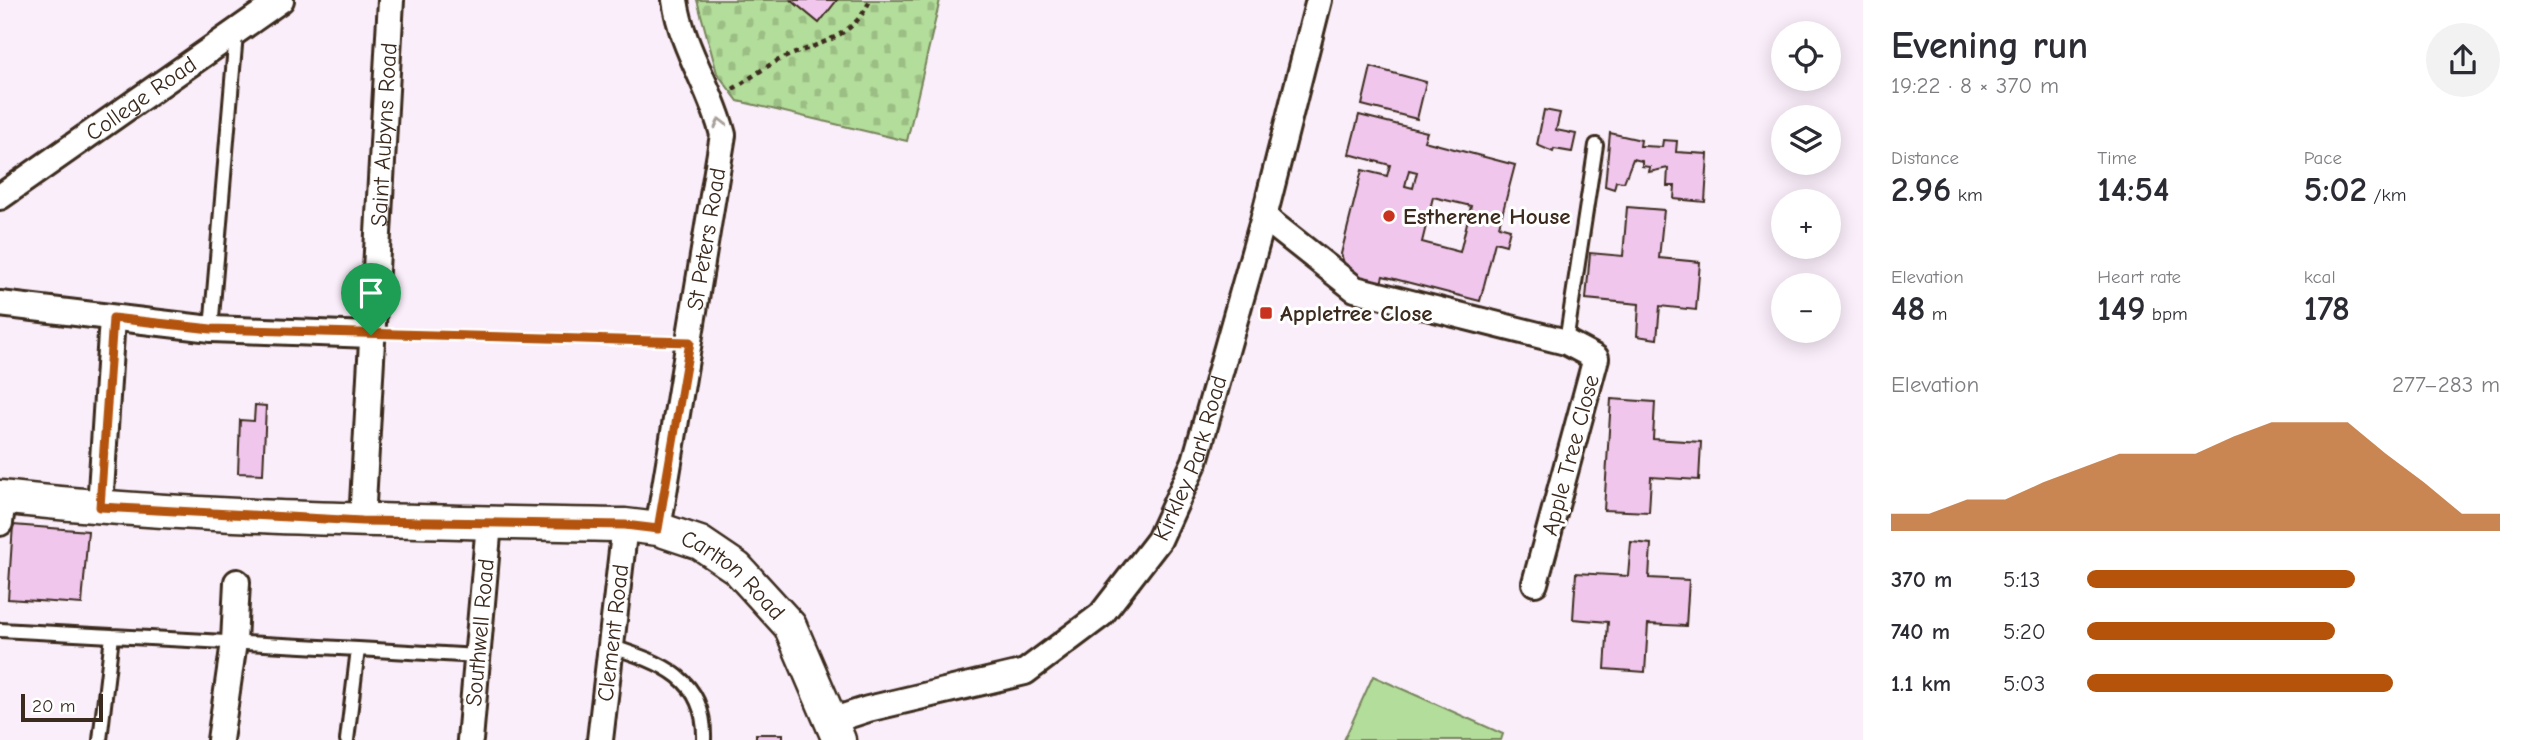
<!DOCTYPE html>
<html lang="en">
<head>
<meta charset="utf-8">
<style>
	body { margin:0; font-family:"Comic Neue",sans-serif; background:#f2f2f3; color:#2b2b33; height:100vh; display:flex; flex-direction:column; font-size:26px; white-space:nowrap }
	* { box-sizing:border-box; margin:0 }
	p { font-size:23px; color:#7c7c81 }
	.icon { flex:none; width:38px; height:38px; fill:none; stroke:currentColor; stroke-width:2; stroke-linecap:round; stroke-linejoin:round }
	.map { position:relative; flex:1; overflow:hidden }
	.drawer { display:flex; flex-direction:column; background:#fff; width:665px }
	.drawer>* { flex:none }
	.buttons { position:absolute; left:1771px; top:21px; display:grid; gap:14px }
	.buttons a { display:grid; place-items:center; width:70px; height:70px; border-radius:50%; background:#fff; box-shadow:0 4px 18px #0003; font-size:35px }
	.scale { position:absolute; left:21px; bottom:18px; width:82px; box-sizing:border-box; padding-left:7px; border:4px solid #3b2a1e; border-top:0; font-size:19px; line-height:24px; white-space:nowrap; color:#3b2a1e; -webkit-text-stroke:5px #fff; paint-order:stroke }
	.pin { position:absolute; display:grid; place-items:center; width:60px; height:60px; color:#fff; margin:-72px -30px; border-radius:50% 50% 50% 0; rotate:-45deg; box-shadow:0 0 7px #0007 }
	.pin .icon { rotate:45deg }
	.round { display:grid; place-items:center; flex:none; width:74px; height:74px; border-radius:37px; background:#f2f2f3 }
	.summary { display:flex; align-items:center; justify-content:space-between; height:119px; padding:0 28px }
	h1 { font-size:38px; font-weight:700; line-height:52px }
	.figures { display:grid; grid-template-columns:repeat(3,1fr); gap:10px; height:119px; padding:7px 28px }
	.figures div { display:grid; align-content:center }
	.figures b { font-size:35px; font-weight:700 }
	.figures small { font-size:19px; font-weight:400 }
	.figures p { font-size:19px }
	.chart { height:196px; padding:14px 28px }
	.chart p { display:flex; justify-content:space-between }
	.chart svg { width:100%; height:126px; margin-top:7px; fill:#b45309; opacity:.7 }
	ul { padding:0 28px; list-style:none; font-size:23px }
	li { display:grid; grid-template-columns:112px 84px 1fr; align-items:center; height:52px }
	li i { height:18px; border-radius:9px; background:#b45309 }
	main { display:flex; flex:1; min-height:0 }
	.map>svg:first-child { display:block }
	.green { fill:#b3dd9a; stroke:#77845c; stroke-width:2 }
	.cemetery { fill:url(#cemetery-stones); stroke:#77845c; stroke-width:2 }
	.building { fill:#f0c6ed; stroke:#3b2a1e; stroke-width:2; fill-rule:evenodd }
	.lines { fill:none; stroke-linecap:round; stroke-linejoin:round }
	.service-casing { stroke:#3b2a1e; stroke-width:18 }
	.minor-casing { stroke:#3b2a1e; stroke-width:30 }
	.tertiary-casing { stroke:#3b2a1e; stroke-width:37 }
	.path { stroke:#3b2a1e; stroke-width:4.5; stroke-dasharray:5 5; stroke-linecap:butt }
	.service { stroke:#fff; stroke-width:12 }
	.minor { stroke:#fff; stroke-width:24 }
	.tertiary { stroke:#fff; stroke-width:32 }
	.oneway { stroke:#a79f9a }
	.route-casing { stroke:#fff; stroke-width:14 }
	.route { stroke:#b45309; stroke-width:9 }
	.poi-dot { fill:#c8321e; stroke:#fff; stroke-width:2.5 }
	.labels { text-anchor:middle; stroke-width:6; stroke-linejoin:round; paint-order:stroke }
	.street-label { font-size:23px; fill:#3b2a1e; stroke:#fff }
	.poi-label { font-size:23px; font-weight:bold; fill:#3b2a1e; stroke:#fff; text-anchor:start }
</style>
</head>
<body>
<main>
<div class="map">
<svg width="1863" height="740" viewBox="0 0 1863 740">
	<defs>
		<pattern id="cemetery-stones" width="16" height="16" patternUnits="userSpaceOnUse" patternTransform="scale(1.75)"><rect width="16" height="16" fill="#b3dd9a"/><path d="M2 7V4a2 2 0 0 1 4 0v3zM10 15v-3a2 2 0 0 1 4 0v3z" fill="#9bbe84"/></pattern>
	</defs>
	<rect width="100%" height="100%" fill="#faeefa"/>
	<filter id="ink" filterUnits="userSpaceOnUse"><feTurbulence type="fractalNoise" baseFrequency=".0143" numOctaves="2"/><feDisplacementMap in="SourceGraphic" scale="14" xChannelSelector="R" yChannelSelector="G"/><feConvolveMatrix kernelMatrix="1 2 1 2 8 2 1 2 1" color-interpolation-filters="sRGB"/></filter>
	<g filter="url(#ink)">
		<path class="green" d="M1373 676 1503 734 1501 740H1344Z"/>
		<path class="cemetery" d="M697 0H940L907 141 738 101 717 73Z"/>
		<path class="building" d="M791 0H837L819 23Z
			M1371 67 1426 82 1417 119 1362 105Z
			M1544 110 1560 113 1556 130 1576 134 1572 152 1554 149 1553 152 1537 145Z
			M1359 115 1427 132 1424 141 1515 165 1499 226 1510 229 1506 245 1495 242 1480 301 1383 276 1381 283 1358 277 1345 266 1341 254 1362 170 1387 176 1390 165 1349 154ZM1409 170 1417 172 1413 188 1405 186ZM1433 197 1471 206 1460 252 1422 242Z
			M1610 133 1641 140 1640 146H1644L1662 147 1663 140 1677 141 1676 152 1708 154 1705 202 1674 199 1675 186H1667L1668 168 1649 172 1650 167 1642 166V161L1633 159 1624 182 1616 181 1614 189 1605 186Z
			M1627 207 1664 210 1659 258 1700 262 1696 310 1660 306 1657 339 1637 336 1639 304 1586 299 1590 253 1623 256Z
			M1611 399 1655 402 1653 439 1701 442 1699 480 1651 477 1649 512 1604 510Z
			M255 405 266 406 263 474 238 473 240 420 254 421Z
			M13 525 88 531 82 604 8 599Z
			M1631 542 1651 544 1649 578 1689 580 1686 626 1648 624 1645 672 1605 669 1608 622 1573 619 1576 573 1628 576Z
			M756 734H783V740H756Z"/>
		<g class="lines">
			<g class="service-casing">
				<path id="service" d="M211 329 236 34
					M1566 342 1596 145
					M0 630 112 636
					M610 646C661 663 706 677 704 740
					M100 740 112 636 358 649
					M347 740 358 649 478 656"/>
			</g>
			<g class="minor-casing">
				<g id="minor">
					<path id="s1" d="M0 197 281 0"/>
					<path d="M1264 217 1355 289 1566 342 1596 358 1535 583"/>
					<path d="M0 304 211 329 371 335"/>
					<path d="M100 507 112 318"/>
					<path id="s2" d="M362 521 391 0"/>
					<path d="M0 523 3 498"/>
					<path id="s3" d="M658 529 723 135C711 87 682 49 675 0"/>
					<path id="s4" d="M831 721 868 709 1025 672 1101 615 1159 540 1195 461 1264 217 1319 0"/>
					<path d="M220 740 234 642 237 582"/>
					<path id="s5" d="M470 740 489 523"/>
					<path id="s6" d="M600 740 625 525"/>
				</g>
			</g>
			<g class="tertiary-casing">
				<g id="tertiary">
					<path id="s7" d="M0 497C207 520 417 521 625 525L658 529 700 543 737 568 790 626 839 740"/>
				</g>
			</g>
			<path class="path" d="M733 89C748 80 763 68 779 60 815 43 853 40 870 0
				M397 336 664 342"/>
			<use href="#service" class="service"/>
			<use href="#minor" class="minor"/>
			<use href="#tertiary" class="tertiary"/>
		</g>
		<defs><path id="oneway-chevron" d="M-2-3.5L2.5 0L-2 3.5" fill="none" stroke-width="1.6" stroke-linecap="round" stroke-linejoin="round" transform="scale(1.75)"/></defs>
		<use class="oneway" href="#oneway-chevron" transform="translate(720 123) rotate(-104)"/>
	</g>
	<g class="lines" filter="url(#ink)">
		<g class="route-casing">
			<path id="route" d="M113 318 211 329 690 342 658 529 625 525 362 521 100 507Z"/>
		</g>
		<use href="#route" class="route"/>
	</g>
	<g class="poi-dot">
		<circle cx="1389" cy="216" r="7"/>
		<rect x="1259" y="306" width="14" height="14" rx="3.5"/>
	</g>
	<g class="labels">
		<g class="street-label">
			<text dy="8" stroke="none"><textPath href="#s1" startOffset="172">College Road</textPath></text>
			<text dy="8" stroke="none"><textPath href="#s2" startOffset="387">Saint Aubyns Road</textPath></text>
			<text dy="8" stroke="none"><textPath href="#s3" startOffset="294">St Peters Road</textPath></text>
			<text transform="translate(1570 455) rotate(-75)" y="8">Apple Tree Close</text>
			<text dy="8" stroke="none"><textPath href="#s4" startOffset="478">Kirkley Park Road</textPath></text>
			<text dy="8" stroke="none"><textPath href="#s7" startOffset="749">Carlton Road</textPath></text>
			<text dy="8" stroke="none"><textPath href="#s5" startOffset="108">Southwell Road</textPath></text>
			<text dy="8" stroke="none"><textPath href="#s6" startOffset="108">Clement Road</textPath></text>
		</g>
		<g class="poi-label">
			<text x="1403" y="224">Estherene House</text>
			<text x="1280" y="321">Appletree Close</text>
		</g>
	</g>
</svg>
<div class="buttons">
<a><svg class="icon" aria-label="locate" viewBox="0 0 24 24"><circle cx="12" cy="12" r="6"/><path d="M12 2v4M12 18v4M2 12h4M18 12h4"/></svg></a>
<a><svg class="icon" aria-label="layers" viewBox="0 0 24 24"><path d="M12 4l9 5-9 5-9-5zM3 14l9 5 9-5"/></svg></a>
<a>+</a>
<a>−</a>
</div>
<div class="scale">20 m</div>
<div class="pin" style="left:371px;top:335px;background:#1e9e55"><svg class="icon" aria-label="arrive" viewBox="0 0 24 24"><path d="M6 21V4h12l-3 4 3 4H6"/></svg></div>
</div>
<section class="drawer">
<div class="summary"><div><h1>Evening run</h1><p>19:22 · 8 × 370 m</p></div><a class="round"><svg class="icon" aria-label="share" viewBox="0 0 24 24"><path d="M12 15V3M7 8l5-5 5 5M5 13v7h14v-7"/></svg></a></div>
<div class="figures">
<div><p>Distance</p><b>2.96<small> km</small></b></div>
<div><p>Time</p><b>14:54</b></div>
<div><p>Pace</p><b>5:02<small> /km</small></b></div>
</div>
<div class="figures">
<div><p>Elevation</p><b>48<small> m</small></b></div>
<div><p>Heart rate</p><b>149<small> bpm</small></b></div>
<div><p>kcal</p><b>178</b></div>
</div>
<div class="chart"><p><span>Elevation</span>277–283 m</p>
<svg viewBox="0 0 160 44" preserveAspectRatio="none"><path d="M0 44V38L10 38L20 33L30 33L40 27L50 22L60 17L70 17L80 17L90 11L100 6L110 6L120 6L130 17L140 27L150 38L160 38V44z"/></svg>
</div>
<ul>
<li><b>370 m</b>5:13<i style="width:65%"></i></li>
<li><b>740 m</b>5:20<i style="width:60%"></i></li>
<li><b>1.1 km</b>5:03<i style="width:74%"></i></li>
</ul>
</section>
</main>
</body>
</html>
